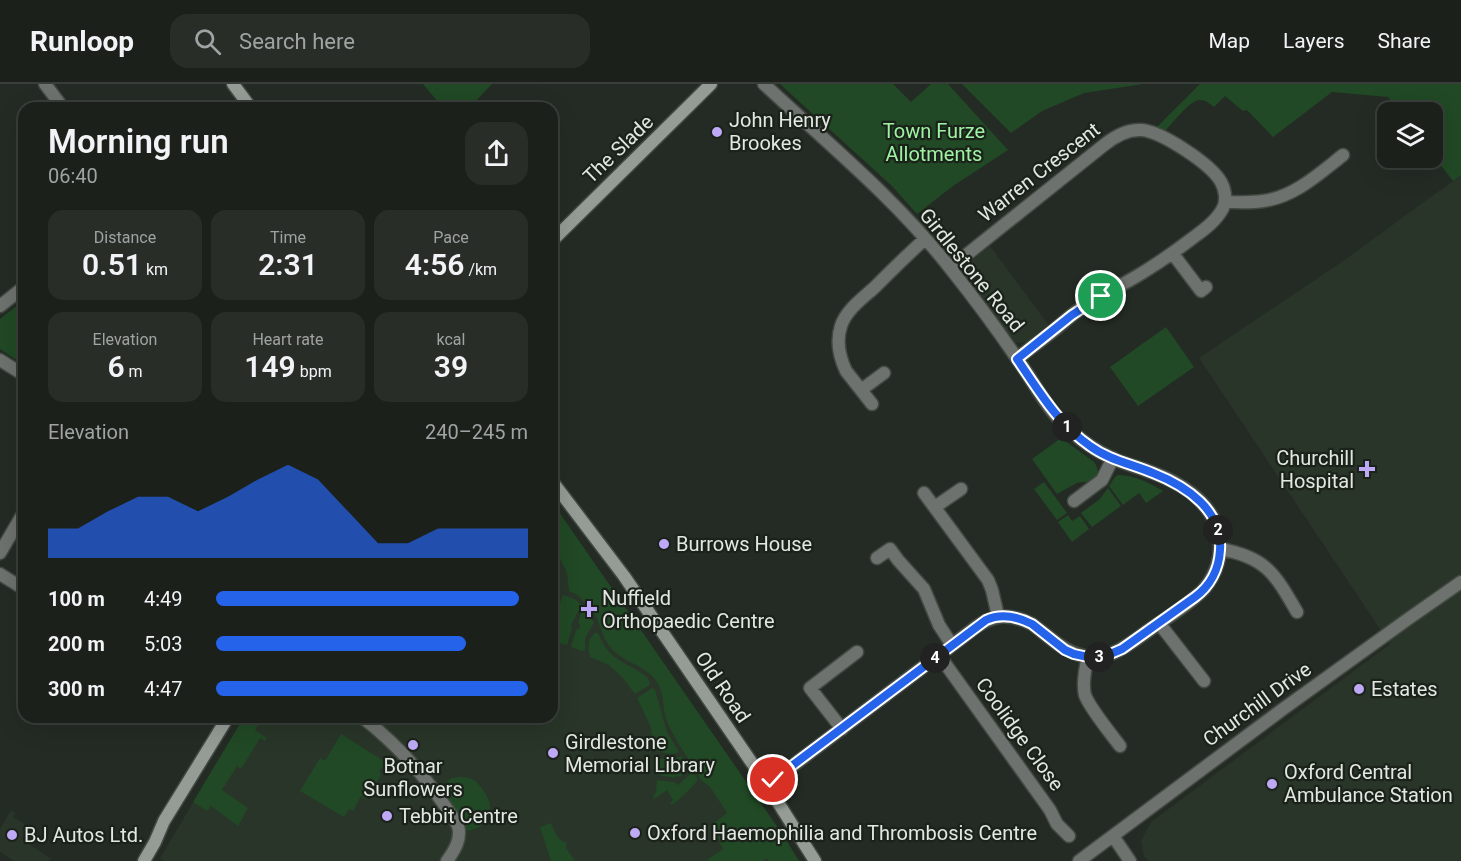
<!DOCTYPE html>
<html lang="en">
<head>
<meta charset="utf-8">
<style>
	body { margin:0; font-family:Roboto,sans-serif; background:#282d28; color:#f1f3f6; height:100vh; display:flex; flex-direction:column; font-size:22px; white-space:nowrap }
	* { box-sizing:border-box; margin:0 }
	p { font-size:20px; color:#a0a3a3 }
	.icon { flex:none; width:33px; height:33px; fill:none; stroke:currentColor; stroke-width:2; stroke-linecap:round; stroke-linejoin:round }
	.map { position:relative; flex:1; overflow:hidden }
	.sheet { position:absolute; left:18px; top:18px; width:540px; height:621px; display:flex; flex-direction:column; background:#1b201b; border-radius:18px; box-shadow:0 6px 24px #0002,0 0 0 2px #393e3a }
	.sheet>* { flex:none }
	.fabs { position:absolute; left:1377px; top:18px; display:grid; gap:12px }
	.fabs a { display:grid; place-items:center; width:66px; height:66px; border-radius:12px; background:#1b201b; box-shadow:0 6px 24px #0002,0 0 0 2px #393e3a; font-size:30px }
	.pin { position:absolute; display:grid; place-items:center; width:51px; height:51px; color:#fff; margin:-26px; border:3px solid #fff; border-radius:50%; box-shadow:0 2px 6px #0007 }
	.km { position:absolute; width:30px; height:30px; margin:-15px; border-radius:50%; background:#222; color:#fff; font-size:16px; line-height:30px; text-align:center }
	.round { display:grid; place-items:center; flex:none; width:63px; height:63px; border-radius:18px; background:#282d28 }
	.summary { display:flex; align-items:center; justify-content:space-between; height:102px; padding:0 30px }
	h1 { font-size:33px; font-weight:600; line-height:45px }
	.metrics { display:grid; grid-template-columns:repeat(3,1fr); gap:9px; height:102px; padding:6px 30px }
	.metrics div { display:grid; align-content:center; border-radius:15px; background:#282d28; text-align:center }
	.metrics b { font-size:30px; font-weight:600 }
	.metrics small { font-size:16px; font-weight:400 }
	.metrics p { font-size:16px }
	.chart { height:168px; padding:12px 30px }
	.chart p { display:flex; justify-content:space-between }
	.chart svg { width:100%; height:108px; margin-top:6px; fill:#2563eb; opacity:.7 }
	ul { padding:0 30px; list-style:none; font-size:20px }
	li { display:grid; grid-template-columns:96px 72px 1fr; align-items:center; height:45px }
	li i { height:15px; border-radius:8px; background:#2563eb }
	header { display:flex; align-items:center; gap:36px; box-sizing:border-box; height:84px; padding:0 30px; background:#1b201b; border-bottom:2px solid #393e3a }
	header strong { font-size:28px }
	nav { display:flex; gap:33px; margin-inline-start:auto; font-size:21px }
	.search { width:420px; height:54px; background:#282d28; display:flex; align-items:center; gap:15px; box-sizing:border-box; padding:0 21px; border-radius:18px; color:#a0a3a3; font-size:22px }
	.map>svg:first-child { display:block }
	.built { fill:#293529 }
	.green { fill:#214925 }
	.lines { fill:none; stroke-linecap:round; stroke-linejoin:round }
	.street-casing { stroke:#424942; stroke-width:15 }
	.secondary-casing { stroke:#424942; stroke-width:15 }
	.street { stroke:#6e726e; stroke-width:12 }
	.secondary { stroke:#959c95; stroke-width:12 }
	.route-casing { stroke:#fff; stroke-width:12 }
	.route { stroke:#2563eb; stroke-width:8 }
	.poi-dot { fill:#bda9f5; stroke:#1a221a; stroke-width:2 }
	.labels { text-anchor:middle; stroke-width:4.5; stroke-linejoin:round; paint-order:stroke }
	.poi-label { font-size:20px; fill:#e2e7e2; stroke:#1a221a; text-anchor:start }
	.park-label { font-size:20px; fill:#9ef3a3; stroke:#1a221a }
	.street-label { font-size:20px; fill:#e2e7e2; stroke:#1a221a }
</style>
</head>
<body>
<header>
<strong>Runloop</strong>
<div class="search"><svg class="icon" aria-label="search" viewBox="0 0 24 24"><circle cx="10" cy="10" r="6"/><path d="M15 15l6 6"/></svg>Search here</div>
<nav><a>Map</a><a>Layers</a><a>Share</a></nav>
</header>
<div class="map">
<svg width="1461" height="777" viewBox="0 0 1461 777">
	<rect width="100%" height="100%" fill="#242b24"/>
	<path class="built" d="M1461 91V777H1148L1144 772 1141 757 1151 738 1390 560 1199 274 1343 177Z
		M990 162 1050 243 1032 258 1013 259 964 193 971 177Z
		M552 418 783 751 799 777H164L160 774 244 633H552Z
		M11 726 15 729 13 733 25 740 22 745 26 748 22 755 51 775 49 777H14L0 768V745Z"/>
	<path class="green" d="M423 0H492L469 24H443Z
		M780 0H893L911 18 931 0H948L1008 66 953 102 917 130 892 102Z
		M962 0H1143L1084 9 1042 27 1011 49Z
		M1200 0H1461V91L1453 97 1433 71 1432 28H1400L1388 13 1332 8 1273 53 1247 26 1243 27 1225 12 1214 23C1210 20 1206 16 1201 16 1191 14 1172 40 1165 47L1157 43Z
		M24 216V281L0 265V235Z
		M1166 243 1194 283 1138 322 1110 283Z
		M1061 354 1094 378C1099 385 1100 395 1090 397 1084 399 1080 397 1075 400 1069 403 1063 407 1057 410L1032 375Z
		M1118 391C1134 391 1150 399 1163 407L1146 419 1139 409 1123 421 1109 402 1115 393Z
		M1044 398 1067 429 1057 436 1034 405Z
		M1108 404 1121 422 1092 443 1081 429 1100 415Z
		M552 418 783 751 799 777H769L767 774 763 777H708L707 776 723 765 720 760 721 758 710 742 727 729 710 703 700 695C698 689 694 686 691 680 684 667 674 654 668 640 662 627 665 612 658 600 647 580 624 580 611 564 599 550 602 534 587 521 578 513 581 512 569 507L567 488 560 475 552 464Z
		M1068 431 1072 437 1080 432 1089 445 1072 458 1058 438Z
		M563 511 576 516 583 522C577 528 575 534 571 541L572 544 567 561 552 557V520L553 518 560 519Z
		M584 527H589L594 539 585 554V566L582 567 571 563 576 546 580 544V541L578 538 581 529Z
		M595 549H598C610 577 620 575 645 591L648 594 650 601 635 610 623 594 609 581 590 573C588 563 587 556 595 549Z
		M652 604 655 605 667 648 679 668C670 671 664 670 655 666L650 641 637 614Z
		M244 633H263L255 646 267 654 265 657 260 654 241 685 237 682 222 706 248 724 238 742 211 722 207 727 193 718Z
		M341 650 387 679 379 687 381 691 366 715 361 712 353 727 349 725 344 733 300 707 320 674 325 677Z
		M681 672C689 679 688 686 680 693L676 692 674 694 658 691V674L672 676Z
		M691 685 697 694V697C690 706 681 714 672 721L670 719 673 716 667 706 653 716 654 710 656 709 657 696 674 698 678 701 689 691Z
		M459 693C463 693 466 693 469 694 475 695 479 701 483 706 497 725 491 743 467 747L439 703 452 694Z
		M551 739C555 748 557 756 567 759L566 764 575 777H551L540 743Z"/>
	<g class="lines">
		<g class="street-casing">
			<path id="street" d="M45 0 63 24
				M764 0C827 59 896 115 950 184 974 214 997 245 1018 276 1035 300 1048 327 1070 346 1083 358 1096 367 1112 374 1125 380 1138 383 1151 388 1179 398 1209 416 1218 446 1222 463 1220 480 1211 495 1208 500 1205 505 1200 509 1186 522 1168 533 1152 544 1139 553 1127 563 1113 569 1106 572 1098 573 1091 573 1067 572 1050 553 1032 540 1011 530 995 529 976 543L767 701
				M1225 118C1238 118 1251 119 1263 117 1294 113 1319 90 1343 71
				M1173 170 1201 207 1206 203
				M950 184 1104 61C1115 52 1127 45 1142 46 1162 48 1211 80 1221 98 1225 105 1227 116 1223 124 1217 136 1205 145 1194 153 1177 166 1160 178 1142 189 1123 201 1104 209 1086 221 1074 228 1064 238 1053 247 1042 256 1029 265 1017 275
				M0 222 24 203
				M0 276 24 291
				M861 306 884 289
				M872 320 846 287C839 272 836 257 841 242 846 226 863 214 875 203 891 187 908 170 925 155
				M924 409 988 496 992 506 998 532
				M1074 417 1102 396 1113 374
				M935 423 961 405
				M1220 465C1266 473 1275 490 1297 528
				M0 469 24 428
				M877 474 890 465 898 476 924 505 939 541 952 561
				M0 490 24 505
				M1159 539 1204 597
				M939 571 1050 726 1057 740 1069 752
				M1088 573C1085 585 1082 599 1085 611 1089 623 1111 650 1120 662
				M362 633C394 658 422 688 445 722 449 728 455 735 458 742 462 755 454 767 447 777
				M842 645 810 604 857 568
				M1113 752 1130 777
				M1079 777 1283 625 1408 535 1461 498"/>
		</g>
		<g class="secondary-casing">
			<path id="secondary" d="M233 0 251 24
				M552 157 711 0
				M552 397 624 492 767 701 815 777
				M144 777 155 758 164 737 228 633"/>
		</g>
		<use href="#street" class="street"/>
		<use href="#secondary" class="secondary"/>
	</g>
	<g class="lines">
		<g class="route-casing">
			<path id="route" d="M773 696 986 536C1001 529 1018 533 1032 540L1065 566 1074 570 1088 573H1099L1108 571 1122 565 1195 513C1210 502 1219 485 1220 466 1223 426 1186 402 1153 389 1132 380 1109 376 1090 362 1058 340 1039 307 1017 275L1072 231 1101 212"/>
		</g>
		<use href="#route" class="route"/>
	</g>
	<g class="poi-dot">
		<circle cx="717" cy="48" r="6"/>
		<path d="M1364 376h6v6h6v6h-6v6h-6v-6h-6v-6h6z"/>
		<circle cx="664" cy="460" r="6"/>
		<path d="M586 516h6v6h6v6h-6v6h-6v-6h-6v-6h6z"/>
		<circle cx="1359" cy="605" r="6"/>
		<circle cx="413" cy="661" r="6"/>
		<circle cx="553" cy="669" r="6"/>
		<circle cx="1272" cy="700" r="6"/>
		<circle cx="387" cy="732" r="6"/>
		<circle cx="635" cy="749" r="6"/>
		<circle cx="12" cy="751" r="6"/>
	</g>
	<g class="labels">
		<g class="poi-label">
			<text x="729" y="43">John Henry<tspan x="729" dy="23">Brookes</tspan></text>
			<text x="1354" y="381" text-anchor="end">Churchill<tspan x="1354" dy="23">Hospital</tspan></text>
			<text x="676" y="467">Burrows House</text>
			<text x="602" y="521">Nuffield<tspan x="602" dy="23">Orthopaedic Centre</tspan></text>
			<text x="1371" y="612">Estates</text>
			<text x="565" y="665">Girdlestone<tspan x="565" dy="23">Memorial Library</tspan></text>
			<text x="413" y="689" text-anchor="middle">Botnar<tspan x="413" dy="23">Sunflowers</tspan></text>
			<text x="1284" y="695">Oxford Central<tspan x="1284" dy="23">Ambulance Station</tspan></text>
			<text x="399" y="739">Tebbit Centre</text>
			<text x="647" y="756">Oxford Haemophilia and Thrombosis Centre</text>
			<text x="24" y="758">BJ Autos Ltd.</text>
		</g>
		<g class="park-label">
			<text x="934" y="54">Town Furze<tspan x="934" dy="23">Allotments</tspan></text>
		</g>
		<g class="street-label">
			<text transform="translate(618 65) rotate(-44)" y="7">The Slade</text>
			<text transform="translate(1039 88) rotate(-38)" y="7">Warren Crescent</text>
			<text transform="translate(972 186) rotate(51)" y="7">Girdlestone Road</text>
			<text transform="translate(723 603) rotate(56)" y="7">Old Road</text>
			<text transform="translate(1257 620) rotate(-36)" y="7">Churchill Drive</text>
			<text transform="translate(1020 650) rotate(54)" y="7">Coolidge Close</text>
		</g>
	</g>
</svg>
<div class="fabs">
<a><svg class="icon" aria-label="layers" viewBox="0 0 24 24"><path d="M12 4l9 5-9 5-9-5zM3 14l9 5 9-5"/></svg></a>
</div>
<div class="pin" style="left:1101px;top:212px;background:#1e9e55"><svg class="icon" aria-label="arrive" viewBox="0 0 24 24"><path d="M6 21V4h12l-3 4 3 4H6"/></svg></div>
<div class="pin" style="left:773px;top:696px;background:#d93025"><svg class="icon" aria-label="check" viewBox="0 0 24 24"><path d="M5 12l5 5 9-10"/></svg></div>
<b class="km" style="left:1067px;top:343px">1</b>
<b class="km" style="left:1218px;top:446px">2</b>
<b class="km" style="left:1099px;top:573px">3</b>
<b class="km" style="left:935px;top:574px">4</b>
<section class="sheet">
<div class="summary"><div><h1>Morning run</h1><p>06:40</p></div><a class="round"><svg class="icon" aria-label="share" viewBox="0 0 24 24"><path d="M12 15V3M7 8l5-5 5 5M5 13v7h14v-7"/></svg></a></div>
<div class="metrics">
<div><p>Distance</p><b>0.51<small> km</small></b></div>
<div><p>Time</p><b>2:31</b></div>
<div><p>Pace</p><b>4:56<small> /km</small></b></div>
</div>
<div class="metrics">
<div><p>Elevation</p><b>6<small> m</small></b></div>
<div><p>Heart rate</p><b>149<small> bpm</small></b></div>
<div><p>kcal</p><b>39</b></div>
</div>
<div class="chart"><p><span>Elevation</span>240–245 m</p>
<svg viewBox="0 0 160 44" preserveAspectRatio="none"><path d="M0 44V32L10 32L20 25L30 19L40 19L50 25L60 19L70 12L80 6L90 12L100 25L110 38L120 38L130 32L140 32L150 32L160 32V44z"/></svg>
</div>
<ul>
<li><b>100 m</b>4:49<i style="width:97%"></i></li>
<li><b>200 m</b>5:03<i style="width:80%"></i></li>
<li><b>300 m</b>4:47<i style="width:100%"></i></li>
</ul>
</section>
</div>
</body>
</html>
